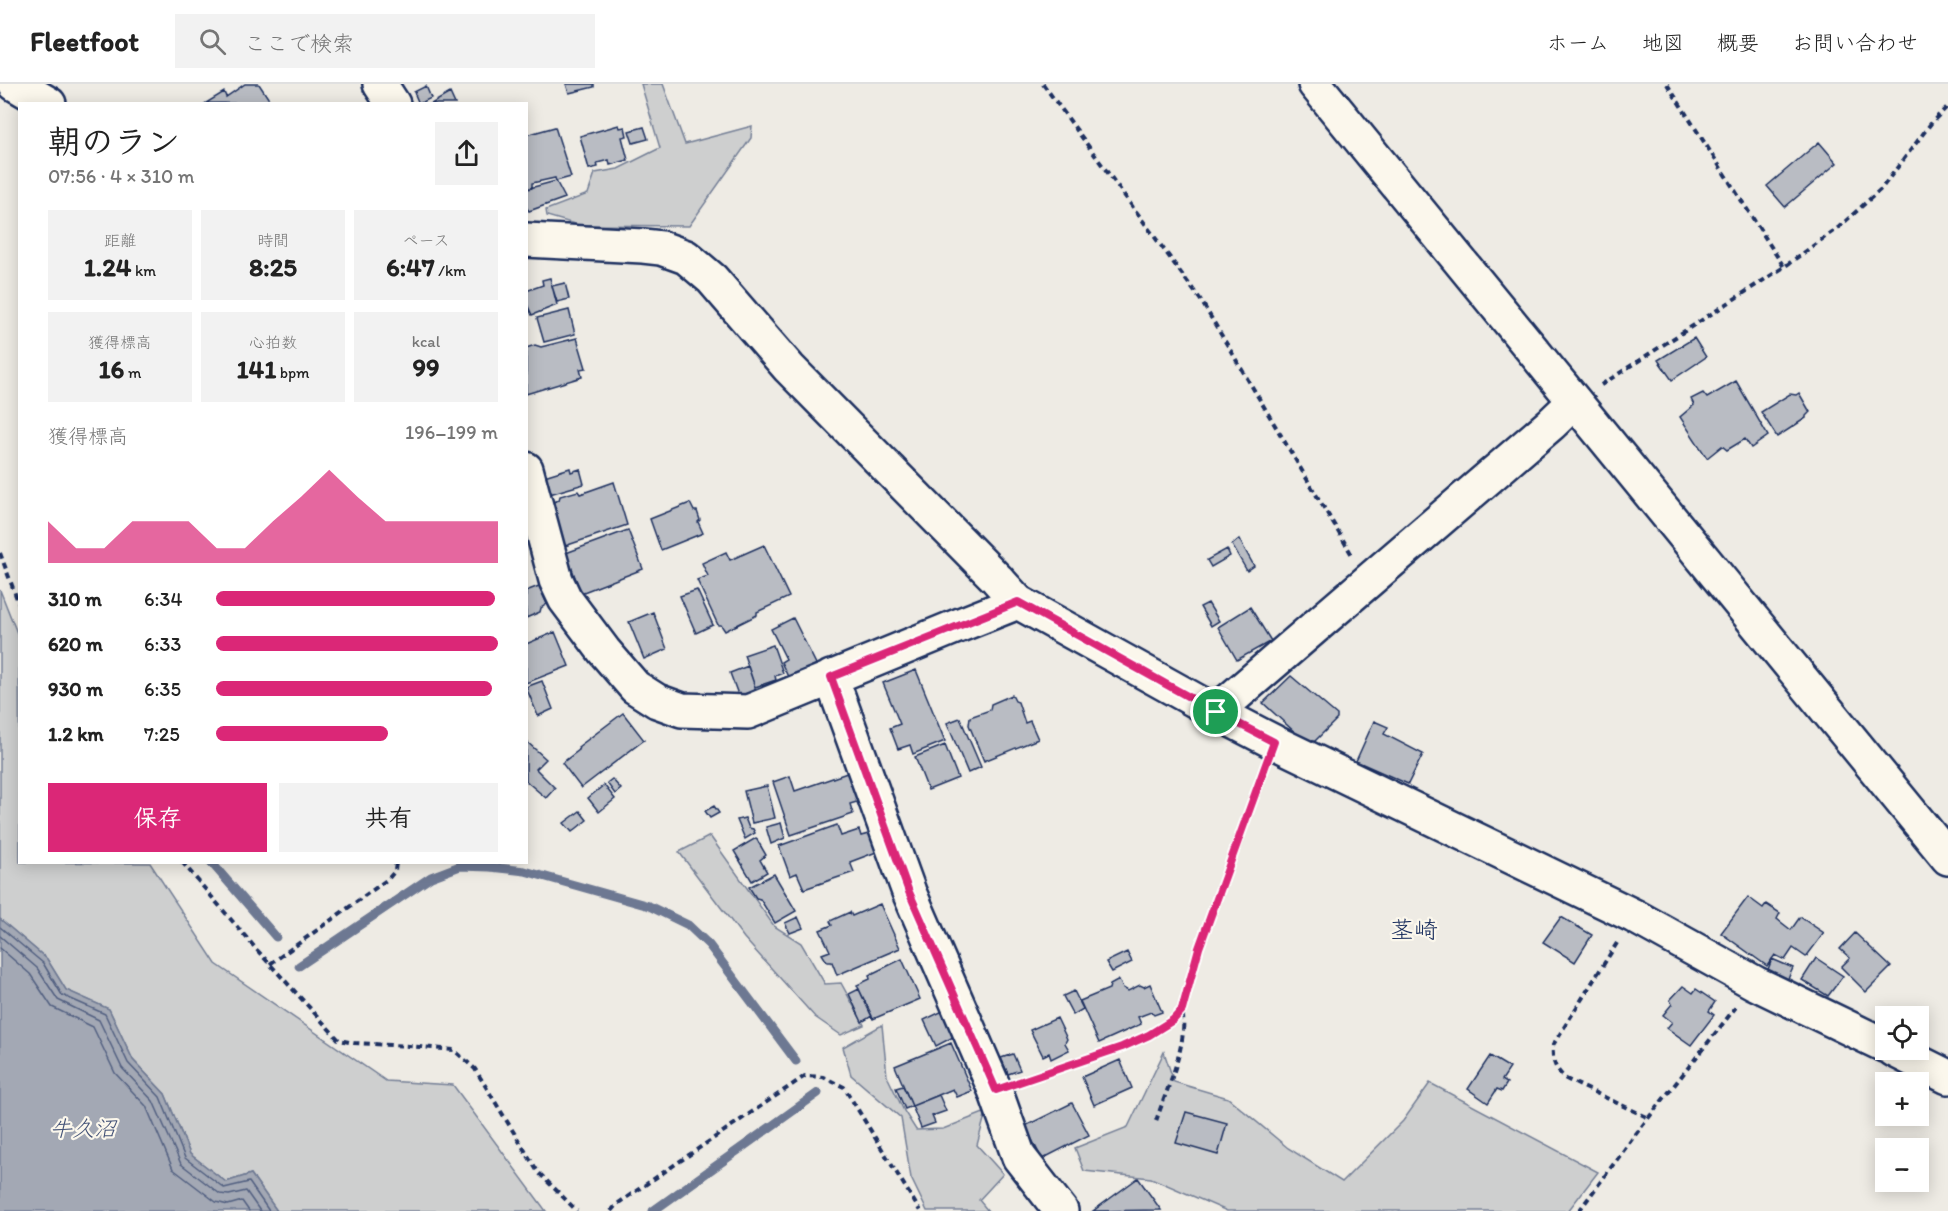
<!DOCTYPE html>
<html lang="ja">
<head>
<meta charset="utf-8">
<style>
	body { margin:0; font-family:Itim,"Klee One",sans-serif; background:#f2f2f2; color:#222; height:100vh; display:flex; flex-direction:column; font-size:22px; white-space:nowrap }
	* { box-sizing:border-box; margin:0 }
	p { font-size:20px; color:#767676 }
	.icon { flex:none; width:33px; height:33px; fill:none; stroke:currentColor; stroke-width:2; stroke-linecap:round; stroke-linejoin:round }
	.map { position:relative; flex:1; overflow:hidden }
	.panel { position:absolute; left:18px; top:18px; width:510px; height:762px; display:flex; flex-direction:column; background:#fff; border-radius:0px; box-shadow:0 3px 15px #0003 }
	.panel>* { flex:none }
	.buttons { position:absolute; left:1875px; top:922px; display:grid; gap:12px }
	.buttons a { display:grid; place-items:center; width:54px; height:54px; border-radius:0px; background:#fff; box-shadow:0 3px 15px #0003; font-size:30px }
	.pin { position:absolute; display:grid; place-items:center; width:51px; height:51px; color:#fff; margin:-26px; border:3px solid #fff; border-radius:50%; box-shadow:0 2px 6px #0007 }
	.round { display:grid; place-items:center; flex:none; width:63px; height:63px; border-radius:0px; background:#f2f2f2 }
	.summary { display:flex; align-items:center; justify-content:space-between; height:102px; padding:0 30px }
	h1 { font-size:33px; font-weight:700; line-height:45px }
	.metrics { display:grid; grid-template-columns:repeat(3,1fr); gap:9px; height:102px; padding:6px 30px }
	.metrics div { display:grid; align-content:center; border-radius:0px; background:#f2f2f2; text-align:center }
	.metrics b { font-size:26px; font-weight:700 }
	.metrics small { font-size:16px; font-weight:400 }
	.metrics p { font-size:16px }
	.chart { height:168px; padding:12px 30px }
	.chart p { display:flex; justify-content:space-between }
	.chart svg { width:100%; height:108px; margin-top:6px; fill:#db2777; opacity:.7 }
	.cta { display:flex; gap:12px; margin-top:auto; padding:12px 30px }
	.cta a { flex:1; height:69px; border-radius:0px; background:#db2777; color:#fff; font-size:24px; font-weight:700; line-height:69px; text-align:center }
	.cta a+a { background:#f2f2f2; color:#222 }
	ul { padding:0 30px; list-style:none; font-size:20px }
	li { display:grid; grid-template-columns:96px 72px 1fr; align-items:center; height:45px }
	li i { height:15px; border-radius:8px; background:#db2777 }
	header { display:flex; align-items:center; gap:36px; box-sizing:border-box; height:84px; padding:0 30px; background:#fff; border-bottom:2px solid #e0e0e0 }
	header strong { font-size:28px }
	nav { display:flex; gap:33px; margin-inline-start:auto; font-size:21px }
	.search { width:420px; height:54px; background:#f2f2f2; display:flex; align-items:center; gap:15px; box-sizing:border-box; padding:0 21px; border-radius:0px; color:#767676; font-size:22px }
	.map>svg:first-child { display:block }
	.green { fill:#cecfcf; stroke:#747f96; stroke-width:1.5 }
	.water { fill:#a3a8b4; stroke:#6d7892; stroke-width:1.5 }
	.lines { fill:none; stroke-linecap:round; stroke-linejoin:round }
	.shore { stroke:#515f80; stroke-width:1.5 }
	.stream { stroke:#6d7892; stroke-width:9 }
	.building { fill:#b9bcc3; stroke:#1b2f5e; stroke-width:1.5 }
	.street-casing { stroke:#1b2f5e; stroke-width:38 }
	.secondary-casing { stroke:#1b2f5e; stroke-width:38 }
	.path { stroke:#1b2f5e; stroke-width:4; stroke-dasharray:6 4.5; stroke-linecap:butt }
	.street { stroke:#fbf7ec; stroke-width:33 }
	.secondary { stroke:#fbf7ec; stroke-width:33 }
	.route-casing { stroke:#fff; stroke-width:12 }
	.route { stroke:#db2777; stroke-width:8 }
	.labels { text-anchor:middle; stroke-width:4.5; stroke-linejoin:round; paint-order:stroke }
	.water-label { font-size:22px; font-style:italic; fill:#445378; stroke:#fbf7ec }
	.quarter-label { font-size:24px; fill:#1b2f5e; stroke:#fbf7ec }
</style>
</head>
<body>
<header>
<strong>Fleetfoot</strong>
<div class="search"><svg class="icon" aria-label="search" viewBox="0 0 24 24"><circle cx="10" cy="10" r="6"/><path d="M15 15l6 6"/></svg>ここで検索</div>
<nav><a>ホーム</a><a>地図</a><a>概要</a><a>お問い合わせ</a></nav>
</header>
<div class="map">
<svg width="1948" height="1127" viewBox="0 0 1948 1127">
	<rect width="100%" height="100%" fill="#eeebe4"/>
	<filter id="ink" filterUnits="userSpaceOnUse"><feTurbulence type="fractalNoise" baseFrequency=".0167" numOctaves="2"/><feDisplacementMap in="SourceGraphic" scale="12" xChannelSelector="R" yChannelSelector="G"/><feConvolveMatrix kernelMatrix="1 2 1 2 8 2 1 2 1" color-interpolation-filters="sRGB"/></filter>
	<g filter="url(#ink)">
		<path class="green" d="M641 0H663L685 60 752 42 751 54 689 142 578 141 547 132 546 126 588 110 595 89 618 85 660 64Z
			M0 506 19 554 20 778 150 779 216 880 386 997 453 1001 546 1127H277L251 1090 226 1098 190 1070 165 1010 133 976 109 925 66 906 47 875 0 835Z
			M710 752 774 842 801 859 825 900 841 899 864 941 841 951 815 933 744 854 679 768Z
			M882 941 887 992 904 1027 916 1046 943 1045 986 1028 977 1061 1003 1090 979 1116 988 1127H927L911 1094 901 1034 851 991 843 963Z
			M1164 968 1174 998 1228 1014 1288 1064 1342 1098 1403 1037 1430 999 1598 1088 1568 1127H1227L1151 1094 1084 1087 1075 1064 1128 1043Z"/>
		<path class="water" d="M0 835 47 875 66 906 109 925 133 976 165 1010 190 1070 226 1098 251 1090 277 1127H0Z"/>
		<g class="lines">
			<path class="shore" d="M0 843 43 879 62 911 105 930 128 979 160 1013 185 1074 224 1104 249 1098 269 1127
				M0 852 37 884 58 916 99 936 122 984 153 1017 181 1080 220 1110 229 1111 246 1107 260 1127
				M0 864 30 890 52 923 93 943 115 989 146 1022 173 1085 216 1118 228 1121 242 1117 249 1127"/>
			<path class="stream" d="M211 778 276 853
				M299 882 431 793 460 782 490 783 525 787 649 822 688 841 709 861 796 977
				M653 1127 818 1009"/>
		</g>
		<path class="building" d="M245 0H259L272 20 206 19 224 8 226 13Z
			M566 0H594V3L569 9Z
			M426 2 431 14 419 20 414 8Z
			M450 9 455 20H431Z
			M619 41 620 44 625 43 627 52 622 53 628 76 610 81 609 76 597 79 598 83 589 85 580 52Z
			M555 43 571 93 556 97 555 94 532 99V104L526 105V51Z
			M644 43 648 55 633 59 629 47Z
			M1819 58 1837 79 1785 123 1767 102Z
			M556 97 565 114 529 127 526 123V105Z
			M550 194 557 221 532 231 526 218V207L543 201 542 196Z
			M565 199 569 215 557 218 552 202Z
			M569 226 575 250 544 258 537 234Z
			M577 254 586 284 580 285 582 293 526 310V264L535 261 541 263Z
			M1694 254 1706 273 1672 296 1658 276Z
			M1736 297 1768 352 1751 364 1745 355 1727 366 1722 362 1707 374 1680 333 1694 321 1691 315 1703 309 1707 314Z
			M1799 309 1810 328 1806 332V334L1777 353 1761 328 1790 310 1796 311Z
			M570 384 571 388 580 385 584 400 546 411 541 393Z
			M614 398 627 441 562 463 548 420 559 416 560 412 578 407 580 410Z
			M690 419 694 427H697L700 436 698 438 703 449 661 466 650 435Z
			M628 446 643 485 581 509 566 469Z
			M1239 455 1254 482 1247 487 1232 461Z
			M764 461 789 513 757 528V531L725 547 721 541H718L697 496 708 492 702 479 726 468 730 476Z
			M1227 465 1230 472 1211 483 1207 476Z
			M539 502 547 520 541 524 540 528 526 534V507Z
			M697 506 713 541 696 549 680 512Z
			M1208 519 1219 537 1211 542 1200 523Z
			M1250 523 1271 557 1237 576 1218 543Z
			M653 528 667 565 644 575 629 538Z
			M793 534 818 584 790 597 781 578 786 575 771 545Z
			M555 548 569 582 526 599V560Z
			M773 561 783 589 775 592 776 596 755 603 744 571Z
			M748 582 755 603 773 597 775 603 740 616 730 589Z
			M916 586 945 657 913 670 910 661 898 665 890 644 900 640 883 599Z
			M1291 592 1337 631V635L1310 662 1263 619Z
			M542 597 553 625 538 632 526 603Z
			M1012 611 1015 617 1018 618 1025 639 1030 637 1038 655 984 677 969 641 970 633 990 626 991 620Z
			M623 629 644 656 581 704 562 679 579 666 578 663Z
			M960 634 981 683 968 689 947 639Z
			M1374 637 1388 643 1384 650 1423 670 1408 700 1356 677Z
			M526 657 546 675 536 685 555 704 546 714 526 697Z
			M945 661 958 694 928 706 915 673Z
			M850 688 860 717 850 720 853 730 791 751 773 698 790 692 795 707Z
			M612 695 621 705 615 710 607 699Z
			M604 701 615 715 599 728 588 714Z
			M767 702 775 734 752 739 744 707Z
			M714 722 719 729 710 734 705 727Z
			M580 727 587 736 572 748 564 739Z
			M745 734 749 744 753 745 755 749 745 755 737 736Z
			M781 739 785 754 771 760 766 743Z
			M837 741 841 752 859 746 861 752 872 749 879 767 850 778 854 788 804 805 797 789 790 792 779 762Z
			M756 754 766 771 760 776 767 788 752 797 734 767Z
			M774 790 796 827 775 839 760 815 756 814 749 803Z
			M1748 813 1763 824 1766 820 1780 829 1777 835 1791 846 1800 833 1824 849 1806 873 1793 864 1785 876 1775 871 1767 882 1721 849Z
			M880 820 900 864 837 891 832 878H827L822 870 830 867 820 846 832 841 830 837 850 828 852 832Z
			M798 833 803 844 790 849 785 839Z
			M1561 833 1592 851 1575 878 1543 858Z
			M1855 849 1891 883 1866 908 1841 883 1850 874 1840 865Z
			M1127 868 1132 878 1112 888 1106 878Z
			M1816 874 1843 892 1828 912 1802 896Z
			M902 875 920 915 873 935 857 901 870 895 869 891Z
			M1772 875 1793 884 1787 897 1767 888Z
			M1119 896 1123 904 1128 907 1140 901 1144 903 1150 900 1162 928 1154 931 1151 928 1138 933 1141 940 1099 959 1080 917 1109 905 1110 901Z
			M1683 902 1693 909 1696 905 1715 918 1709 927 1714 931 1691 961 1667 944 1672 938 1663 931 1672 920 1670 916Z
			M859 905 872 932 862 938 849 910Z
			M1074 907 1083 925 1073 931 1063 912Z
			M947 925 959 950 936 962 924 936Z
			M1057 934 1067 955 1065 959 1069 966 1051 975 1049 969 1043 972 1030 946Z
			M951 959 972 1007 957 1013 953 1005 912 1022 895 982Z
			M1013 970 1020 986 1008 990 1001 974Z
			M1490 972 1510 984 1502 996 1507 999 1502 1007 1497 1005 1488 1019 1468 1005Z
			M1120 976 1132 1004 1094 1021 1082 993Z
			M903 1002 912 1022 905 1025 896 1004Z
			M939 1011 946 1027 932 1032 935 1039 921 1044 912 1022Z
			M1072 1019 1089 1051 1042 1075 1025 1042Z
			M1186 1028 1227 1039 1218 1071 1176 1059Z
			M1138 1094 1161 1126 1093 1127Z"/>
		<g class="lines">
			<g class="street-casing">
				<path id="street" d="M15 0 49 20
					M380 0 393 20
					M526 156 643 162 661 164 686 173 712 195 789 284 997 495 1018 518 1216 628 1274 658 1634 832 1755 899 1886 962
					M526 385 556 496 565 515 604 567 635 603 657 617 682 626 748 628 950 545 1018 518
					M831 593 909 808 995 1006 1019 1073 1061 1127
					M1216 628 1551 340 1574 318
					M1894 966 1948 993"/>
			</g>
			<g class="secondary-casing">
				<path id="secondary" d="M1315 0 1948 774"/>
			</g>
			<path class="path" d="M1043 0 1200 215 1352 471
				M1667 0 1784 183
				M1601 301 1784 183 1839 143 1881 105 1932 38 1948 22
				M0 469 20 523
				M182 778 257 866 339 956 354 959 409 962 454 966 475 985 538 1088 577 1127
				M1617 859 1553 961C1552 977 1554 984 1566 995L1649 1034
				M270 880 388 795 395 787 396 778
				M1024 997 1122 963 1149 951 1172 936 1182 926 1199 864 1264 687
				M1156 1037C1167 1004 1189 959 1182 926
				M611 1127 617 1120 805 992 823 993 844 1003 920 1127
				M1579 1127 1635 1051 1736 923"/>
			<use href="#street" class="street"/>
			<use href="#secondary" class="secondary"/>
		</g>
	</g>
	<g class="lines" filter="url(#ink)">
		<g class="route-casing">
			<path id="route" d="M1018 518 1216 628 1274 658 1199 864 1182 926 1173 936 1149 951 1122 963 996 1006 909 808 831 593Z"/>
		</g>
		<use href="#route" class="route"/>
	</g>
	<g class="labels">
		<g class="water-label">
			<text x="83" y="1052">牛久沼</text>
		</g>
		<g class="quarter-label">
			<text x="1414" y="854">茎崎</text>
		</g>
	</g>
</svg>
<div class="buttons">
<a><svg class="icon" aria-label="locate" viewBox="0 0 24 24"><circle cx="12" cy="12" r="6"/><path d="M12 2v4M12 18v4M2 12h4M18 12h4"/></svg></a>
<a>+</a>
<a>−</a>
</div>
<div class="pin" style="left:1216px;top:628px;background:#1e9e55"><svg class="icon" aria-label="arrive" viewBox="0 0 24 24"><path d="M6 21V4h12l-3 4 3 4H6"/></svg></div>
<section class="panel">
<div class="summary"><div><h1>朝のラン</h1><p>07:56 · 4 × 310 m</p></div><a class="round"><svg class="icon" aria-label="share" viewBox="0 0 24 24"><path d="M12 15V3M7 8l5-5 5 5M5 13v7h14v-7"/></svg></a></div>
<div class="metrics">
<div><p>距離</p><b>1.24<small> km</small></b></div>
<div><p>時間</p><b>8:25</b></div>
<div><p>ペース</p><b>6:47<small> /km</small></b></div>
</div>
<div class="metrics">
<div><p>獲得標高</p><b>16<small> m</small></b></div>
<div><p>心拍数</p><b>141<small> bpm</small></b></div>
<div><p>kcal</p><b>99</b></div>
</div>
<div class="chart"><p><span>獲得標高</span>196–199 m</p>
<svg viewBox="0 0 160 44" preserveAspectRatio="none"><path d="M0 44V27L10 38L20 38L30 27L40 27L50 27L60 38L70 38L80 27L90 17L100 6L110 17L120 27L130 27L140 27L150 27L160 27V44z"/></svg>
</div>
<ul>
<li><b>310 m</b>6:34<i style="width:99%"></i></li>
<li><b>620 m</b>6:33<i style="width:100%"></i></li>
<li><b>930 m</b>6:35<i style="width:98%"></i></li>
<li><b>1.2 km</b>7:25<i style="width:61%"></i></li>
</ul>
<div class="cta"><a>保存</a><a>共有</a></div>
</section>
</div>
</body>
</html>
